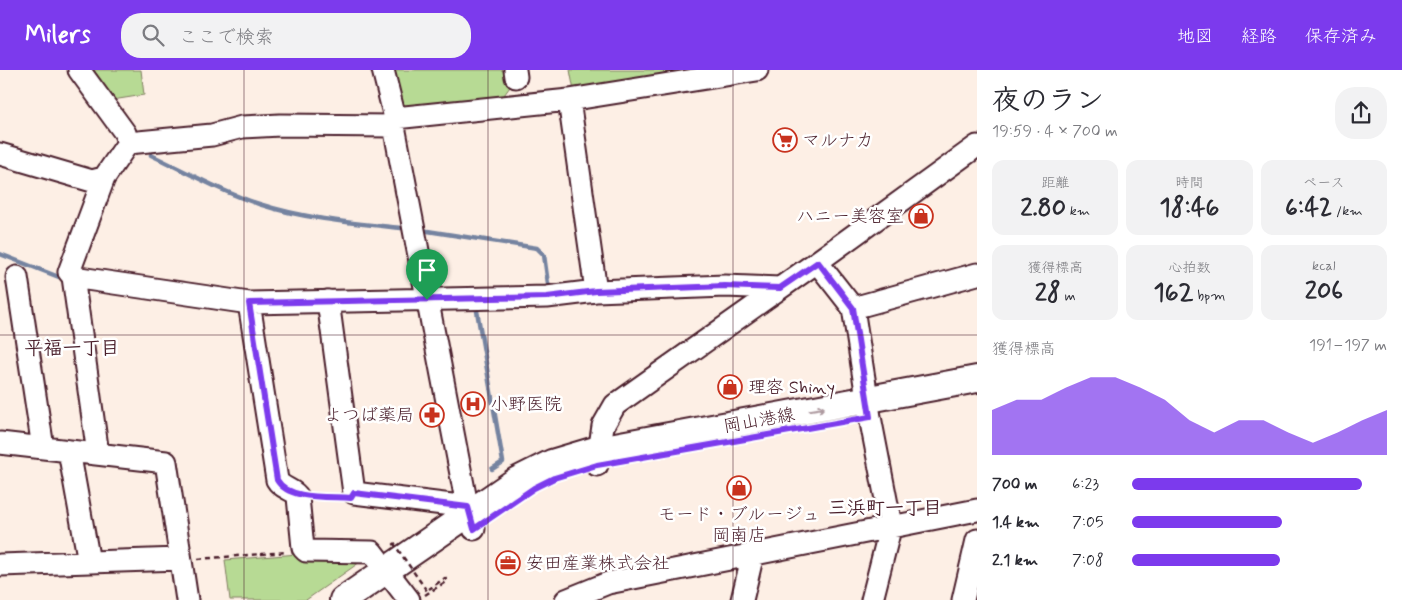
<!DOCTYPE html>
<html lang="ja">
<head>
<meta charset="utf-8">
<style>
	body { margin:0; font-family:Mynerve,"Klee One",sans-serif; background:#f2f2f3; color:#2b2b33; height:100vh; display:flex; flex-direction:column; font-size:19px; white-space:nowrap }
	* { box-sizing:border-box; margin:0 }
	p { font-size:16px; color:#7c7c81 }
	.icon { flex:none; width:28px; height:28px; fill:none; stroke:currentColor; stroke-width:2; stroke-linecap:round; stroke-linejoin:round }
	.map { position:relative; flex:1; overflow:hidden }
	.side { display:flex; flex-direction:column; background:#fff; width:425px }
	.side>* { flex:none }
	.pin { position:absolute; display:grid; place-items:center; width:42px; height:42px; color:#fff; margin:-51px -21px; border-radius:50% 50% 50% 0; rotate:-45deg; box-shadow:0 0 5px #0007 }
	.pin .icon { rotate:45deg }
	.round { display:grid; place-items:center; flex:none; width:52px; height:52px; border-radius:20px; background:#f2f2f3 }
	.head { display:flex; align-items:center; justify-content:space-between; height:85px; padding:0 15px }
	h1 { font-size:28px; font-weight:800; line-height:38px }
	.metrics { display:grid; grid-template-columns:repeat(3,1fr); gap:8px; height:85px; padding:5px 15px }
	.metrics div { display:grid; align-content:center; border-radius:12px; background:#f2f2f3; text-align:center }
	.metrics b { font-size:25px; font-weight:800 }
	.metrics small { font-size:14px; font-weight:400 }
	.metrics p { font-size:14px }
	.chart { height:140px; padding:10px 15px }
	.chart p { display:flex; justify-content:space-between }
	.chart svg { width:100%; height:90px; margin-top:5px; fill:#7c3aed; opacity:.7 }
	ul { padding:0 15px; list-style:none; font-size:16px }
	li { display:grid; grid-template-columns:80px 60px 1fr; align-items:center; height:38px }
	li i { height:12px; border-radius:6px; background:#7c3aed }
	header { display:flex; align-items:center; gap:30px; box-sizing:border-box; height:70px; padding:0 25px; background:#7c3aed; color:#fff }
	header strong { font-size:24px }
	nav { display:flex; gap:28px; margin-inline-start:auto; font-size:18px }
	.search { width:350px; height:45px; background:#f2f2f3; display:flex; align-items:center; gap:12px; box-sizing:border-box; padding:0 18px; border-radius:20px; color:#7c7c81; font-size:19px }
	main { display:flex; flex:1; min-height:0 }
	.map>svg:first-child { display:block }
	.green { fill:#b7da94; stroke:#807c60 }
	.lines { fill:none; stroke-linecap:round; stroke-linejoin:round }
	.stream { stroke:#7483a0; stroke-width:4.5 }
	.minor-casing { stroke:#4a1f2b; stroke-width:25 }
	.major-casing { stroke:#4a1f2b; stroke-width:30 }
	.path { stroke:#4a1f2b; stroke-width:2.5; stroke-dasharray:5 4; stroke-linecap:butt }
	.minor { stroke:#fff; stroke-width:21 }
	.major { stroke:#fff; stroke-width:26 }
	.path-bridge { stroke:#4a1f2b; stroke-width:2.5; stroke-dasharray:5 4; stroke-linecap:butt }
	.oneway { stroke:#ae9aa0 }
	.route-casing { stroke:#fff; stroke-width:10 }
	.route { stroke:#7c3aed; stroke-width:6 }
	.grid { fill:none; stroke:#4a1f2b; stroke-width:1; stroke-opacity:0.55 }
	.labels { text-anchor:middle; stroke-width:5; stroke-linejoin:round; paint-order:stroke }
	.poi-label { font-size:18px; fill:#4a1f2b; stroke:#fff; text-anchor:start }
	.street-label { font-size:18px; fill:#4a1f2b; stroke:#fff }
	.neighbourhood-label { font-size:19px; font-weight:bold; fill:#4a1f2b; stroke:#fff }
</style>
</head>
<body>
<header>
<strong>Milers</strong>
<div class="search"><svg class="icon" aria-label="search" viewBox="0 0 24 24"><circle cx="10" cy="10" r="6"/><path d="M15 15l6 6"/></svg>ここで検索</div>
<nav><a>地図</a><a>経路</a><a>保存済み</a></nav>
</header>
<main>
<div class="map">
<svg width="977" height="530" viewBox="0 0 977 530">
	<rect width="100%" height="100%" fill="#fdefe5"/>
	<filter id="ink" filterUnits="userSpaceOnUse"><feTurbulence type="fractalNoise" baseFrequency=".02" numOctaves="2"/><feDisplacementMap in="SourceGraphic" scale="10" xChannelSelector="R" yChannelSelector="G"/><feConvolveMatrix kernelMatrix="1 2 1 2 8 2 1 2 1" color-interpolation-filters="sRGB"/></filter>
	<g filter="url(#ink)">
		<path class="green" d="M83 0H141L144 25 106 31Z
			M390 0H511L512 14 502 28 403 38Z
			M570 0H675L676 5 574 21Z
			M298 484 363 490 306 530H230L225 490Z"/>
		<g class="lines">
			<path class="stream" d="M151 85C187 102 222 122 259 134 305 149 353 153 401 158
				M421 160 537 178 544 185 549 221
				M0 184 64 209
				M476 235 503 392 492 399"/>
			<g class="minor-casing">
				<path id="minor" d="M79 0 125 63 128 73
					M383 0 395 48 394 56 465 425 474 459
					M515 0 516 7
					M569 30 596 221
					M395 48 569 30 757 0
					M0 84 92 111 104 108 128 73 212 65 242 57 280 55 394 56
					M817 192 853 238 870 347 891 455 872 530
					M17 207 43 378
					M73 207 249 233 547 227 596 221 725 216 780 218
					M328 231 354 423 468 437
					M249 233 277 410C282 419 294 419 298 427L303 478 306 481 372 482 409 530
					M853 238 977 204
					M0 373 166 392 187 530
					M69 381 89 492
					M98 384 73 207 69 202 104 108
					M597 395 603 356 615 335 817 192 977 76
					M0 495 180 489
					M566 530 608 513 977 440
					M742 530 753 484
					M963 530 977 470"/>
			</g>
			<g class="major-casing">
				<path id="major" d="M343 530 516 411 552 393 599 379 977 309"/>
			</g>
			<path class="path" d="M316 425 337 427
				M198 489 287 482
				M425 525 447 511 445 508 429 519"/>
			<use href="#minor" class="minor"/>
			<use href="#major" class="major"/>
			<path class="path-bridge" d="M396 473 394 474 427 521 429 519"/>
		</g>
		<defs><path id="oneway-shaft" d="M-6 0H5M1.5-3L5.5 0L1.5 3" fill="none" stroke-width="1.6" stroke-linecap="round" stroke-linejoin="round" transform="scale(1.25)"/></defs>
		<use class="oneway" href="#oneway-shaft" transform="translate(817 339) rotate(-10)"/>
	</g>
	<g class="lines" filter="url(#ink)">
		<g class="route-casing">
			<path id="route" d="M818 192 853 238 870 347 597 395 554 408 534 418 474 459 468 437 354 423 351 428C330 426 289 431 277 410L249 233 547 227 596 221 725 216 780 218Z"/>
		</g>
		<use href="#route" class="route"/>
	</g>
	<path class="grid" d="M244 0V530M488 0V530M733 0V530M0 265H977"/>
	<defs>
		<g id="supermarket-ring" transform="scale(1.25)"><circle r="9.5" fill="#fff" stroke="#c8321e" stroke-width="1.5"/><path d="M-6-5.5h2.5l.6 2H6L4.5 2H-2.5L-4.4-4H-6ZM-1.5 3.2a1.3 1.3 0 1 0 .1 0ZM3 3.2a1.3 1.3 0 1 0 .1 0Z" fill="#c8321e"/></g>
		<g id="shop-ring" transform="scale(1.25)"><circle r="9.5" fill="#fff" stroke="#c8321e" stroke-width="1.5"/><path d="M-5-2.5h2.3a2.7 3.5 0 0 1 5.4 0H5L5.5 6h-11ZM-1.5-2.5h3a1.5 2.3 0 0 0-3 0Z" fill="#c8321e"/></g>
		<g id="hospital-ring" transform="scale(1.25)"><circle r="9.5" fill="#fff" stroke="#c8321e" stroke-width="1.5"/><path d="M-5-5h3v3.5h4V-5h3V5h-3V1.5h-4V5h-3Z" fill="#c8321e"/></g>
		<g id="pharmacy-ring" transform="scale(1.25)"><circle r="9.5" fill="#fff" stroke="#c8321e" stroke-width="1.5"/><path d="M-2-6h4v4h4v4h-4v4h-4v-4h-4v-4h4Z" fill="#c8321e"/></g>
		<g id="office-ring" transform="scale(1.25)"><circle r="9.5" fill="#fff" stroke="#c8321e" stroke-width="1.5"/><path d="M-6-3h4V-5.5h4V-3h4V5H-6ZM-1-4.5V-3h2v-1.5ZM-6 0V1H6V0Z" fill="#c8321e"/></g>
	</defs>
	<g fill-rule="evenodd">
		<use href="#supermarket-ring" x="785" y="70"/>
		<use href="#shop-ring" x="921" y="146"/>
		<use href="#shop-ring" x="730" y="317"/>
		<use href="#hospital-ring" x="473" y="334"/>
		<use href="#pharmacy-ring" x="432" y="345"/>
		<use href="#shop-ring" x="739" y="418"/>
		<use href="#office-ring" x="508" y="493"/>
	</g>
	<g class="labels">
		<g class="poi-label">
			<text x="802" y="76">マルナカ</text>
			<text x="904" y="152" text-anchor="end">ハニー美容室</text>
			<text x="748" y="323">理容 Shiny</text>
			<text x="490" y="340">小野医院</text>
			<text x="414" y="351" text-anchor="end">よつば薬局</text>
			<text x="739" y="450" text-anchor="middle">モード・ブルージュ<tspan x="739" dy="21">岡南店</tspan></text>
			<text x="526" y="499">安田産業株式会社</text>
		</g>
		<g class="street-label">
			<text transform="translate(759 350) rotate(-10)" y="6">岡山港線</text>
		</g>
		<g class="neighbourhood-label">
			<text x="72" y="284">平福一丁目</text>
			<text x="885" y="444">三浜町一丁目</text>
		</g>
	</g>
</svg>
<div class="pin" style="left:427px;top:230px;background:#1e9e55"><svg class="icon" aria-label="arrive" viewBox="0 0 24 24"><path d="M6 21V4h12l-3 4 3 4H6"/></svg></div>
</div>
<section class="side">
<div class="head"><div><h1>夜のラン</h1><p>19:59 · 4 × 700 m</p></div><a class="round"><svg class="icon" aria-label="share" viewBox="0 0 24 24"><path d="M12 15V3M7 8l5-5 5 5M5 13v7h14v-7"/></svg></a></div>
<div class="metrics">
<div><p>距離</p><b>2.80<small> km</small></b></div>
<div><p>時間</p><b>18:46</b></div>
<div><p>ペース</p><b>6:42<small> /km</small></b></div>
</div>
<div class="metrics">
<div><p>獲得標高</p><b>28<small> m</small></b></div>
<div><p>心拍数</p><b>162<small> bpm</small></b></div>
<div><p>kcal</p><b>206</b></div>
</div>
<div class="chart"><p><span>獲得標高</span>191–197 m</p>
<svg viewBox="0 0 160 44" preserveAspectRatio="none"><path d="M0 44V22L10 17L20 17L30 11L40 6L50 6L60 11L70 17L80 27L90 33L100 27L110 27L120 33L130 38L140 33L150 27L160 22V44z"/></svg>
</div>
<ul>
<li><b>700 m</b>6:23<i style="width:90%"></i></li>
<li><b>1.4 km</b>7:05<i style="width:59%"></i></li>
<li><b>2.1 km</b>7:08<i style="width:58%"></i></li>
</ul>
</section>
</main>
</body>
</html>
